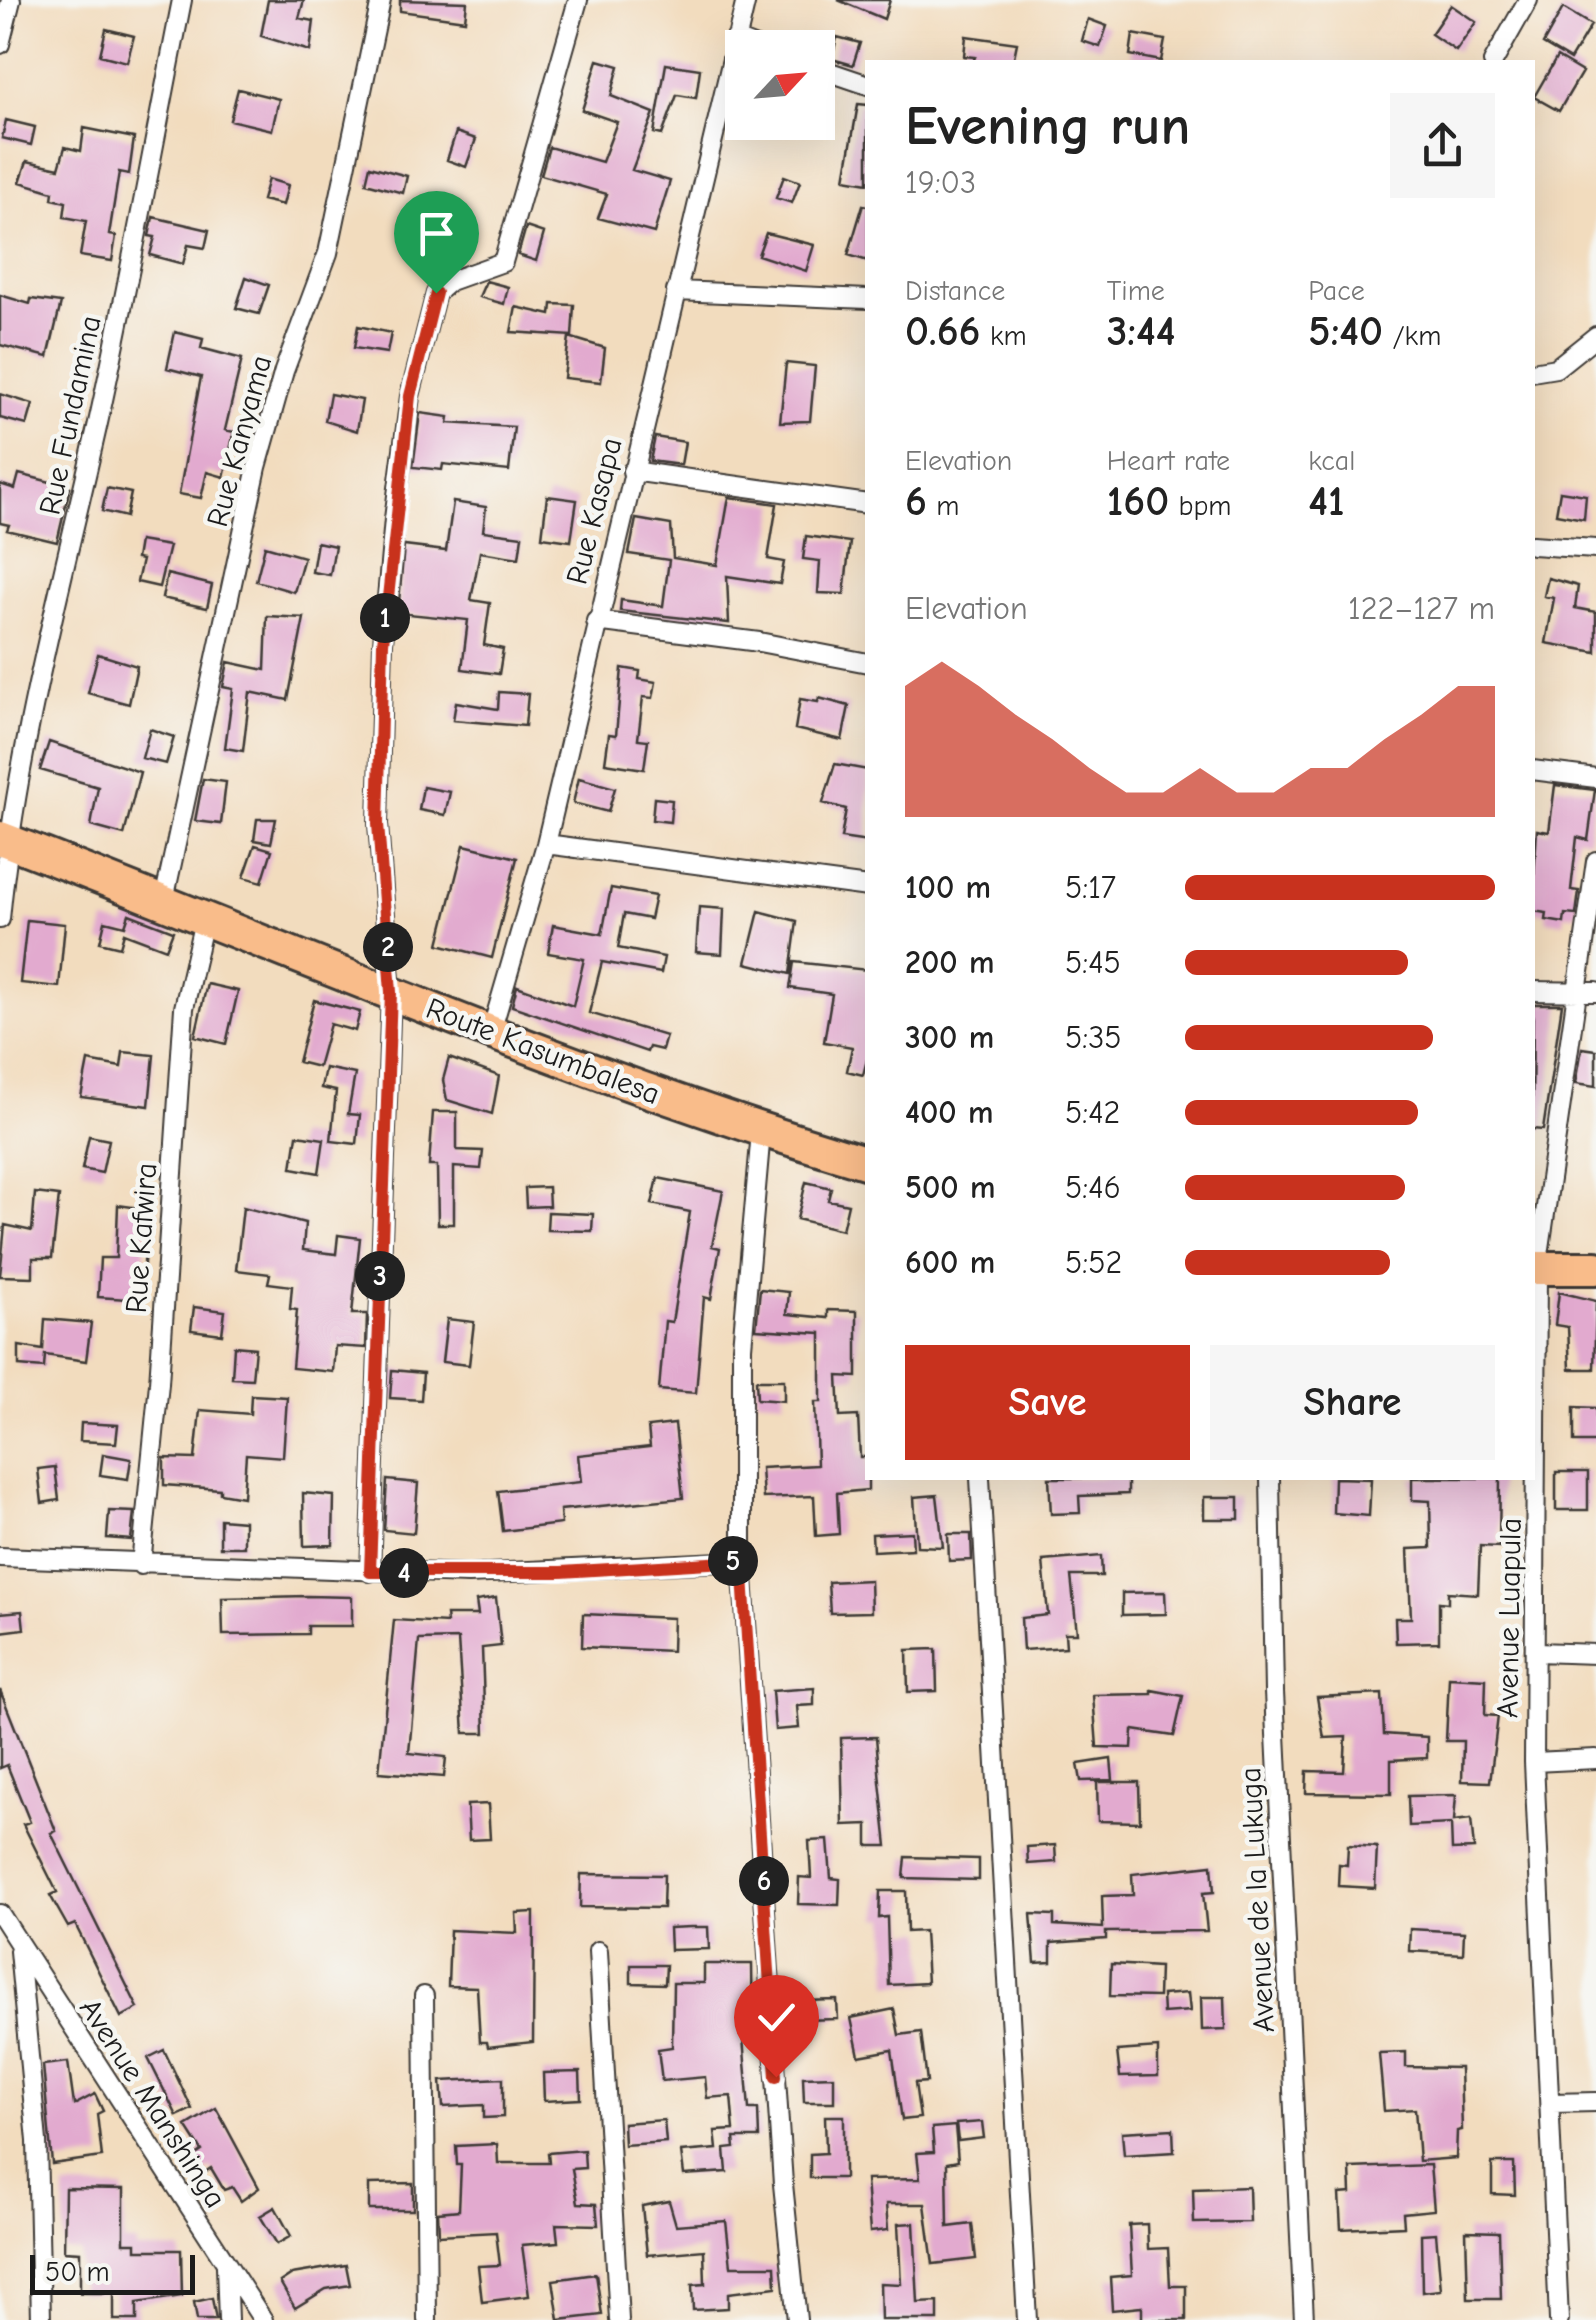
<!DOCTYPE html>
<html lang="en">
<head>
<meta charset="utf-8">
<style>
	body { margin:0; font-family:"Comic Neue",sans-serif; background:#f6f6f6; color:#222; height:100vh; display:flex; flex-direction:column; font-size:38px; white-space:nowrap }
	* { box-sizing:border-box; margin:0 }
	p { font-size:32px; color:#767676 }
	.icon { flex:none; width:55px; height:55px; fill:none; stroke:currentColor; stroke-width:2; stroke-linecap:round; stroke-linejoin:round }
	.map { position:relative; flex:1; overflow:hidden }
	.details { position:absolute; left:865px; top:60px; width:670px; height:1420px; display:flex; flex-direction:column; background:#fff; border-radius:0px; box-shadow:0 10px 40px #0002 }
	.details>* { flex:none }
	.needle { width:65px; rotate:64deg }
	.controls { position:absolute; left:725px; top:30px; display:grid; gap:20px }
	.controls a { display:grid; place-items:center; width:110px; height:110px; border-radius:0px; background:#fff; box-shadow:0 10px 40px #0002; font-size:50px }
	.scale { position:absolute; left:30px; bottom:25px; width:165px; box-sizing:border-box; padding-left:10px; border:5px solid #1c1c1c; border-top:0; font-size:28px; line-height:35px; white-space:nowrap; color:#1c1c1c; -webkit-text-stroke:8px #f6f6f2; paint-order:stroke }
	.pin { position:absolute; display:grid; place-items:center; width:85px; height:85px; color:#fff; margin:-102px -42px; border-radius:50% 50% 50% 0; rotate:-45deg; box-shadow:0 0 10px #0007 }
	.pin .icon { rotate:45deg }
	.km { position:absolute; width:50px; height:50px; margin:-25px; border-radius:50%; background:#222; color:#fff; font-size:28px; line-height:50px; text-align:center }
	.round { display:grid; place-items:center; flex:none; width:105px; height:105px; border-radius:0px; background:#f6f6f6 }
	.overview { display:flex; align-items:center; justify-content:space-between; height:170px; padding:0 40px }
	h1 { font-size:55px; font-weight:800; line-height:75px }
	.stats { display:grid; grid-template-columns:repeat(3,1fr); gap:15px; height:170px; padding:10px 40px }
	.stats div { display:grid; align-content:center }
	.stats b { font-size:42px; font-weight:800 }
	.stats small { font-size:28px; font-weight:400 }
	.stats p { font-size:28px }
	.chart { height:280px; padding:20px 40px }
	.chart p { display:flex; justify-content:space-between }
	.chart svg { width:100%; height:180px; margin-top:10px; fill:#c8321e; opacity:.7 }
	.action { display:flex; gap:20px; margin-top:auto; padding:20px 40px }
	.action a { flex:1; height:115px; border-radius:0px; background:#c8321e; color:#fff; font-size:40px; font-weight:800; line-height:115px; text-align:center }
	.action a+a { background:#f6f6f6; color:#222 }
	ul { padding:0 40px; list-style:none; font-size:32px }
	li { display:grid; grid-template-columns:160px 120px 1fr; align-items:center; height:75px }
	li i { height:25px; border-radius:12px; background:#c8321e }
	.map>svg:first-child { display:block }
	.building { fill:#e2aacf }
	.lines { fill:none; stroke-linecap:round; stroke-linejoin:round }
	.street-casing { stroke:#3c3934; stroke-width:22 }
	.highway-casing { stroke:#3c3934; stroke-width:38 }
	.street { stroke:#fff; stroke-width:18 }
	.highway { stroke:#f9bc8a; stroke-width:32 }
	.route-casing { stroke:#fff; stroke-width:20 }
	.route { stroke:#c8321e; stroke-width:12 }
	.labels { text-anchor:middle; stroke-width:9; stroke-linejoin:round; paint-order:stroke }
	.street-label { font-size:30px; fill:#1c1c1c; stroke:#f6f6f2 }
</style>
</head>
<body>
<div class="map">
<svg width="1596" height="2320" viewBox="0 0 1596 2320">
	<rect width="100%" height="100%" fill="#f6f6f2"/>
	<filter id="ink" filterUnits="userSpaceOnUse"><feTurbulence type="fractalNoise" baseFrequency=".01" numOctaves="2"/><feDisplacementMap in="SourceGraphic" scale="20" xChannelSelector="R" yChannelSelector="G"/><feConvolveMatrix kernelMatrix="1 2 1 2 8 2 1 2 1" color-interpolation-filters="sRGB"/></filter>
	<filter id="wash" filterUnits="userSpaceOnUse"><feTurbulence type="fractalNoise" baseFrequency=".0048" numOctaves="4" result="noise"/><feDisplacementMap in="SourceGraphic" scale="40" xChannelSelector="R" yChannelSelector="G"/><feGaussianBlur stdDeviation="2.25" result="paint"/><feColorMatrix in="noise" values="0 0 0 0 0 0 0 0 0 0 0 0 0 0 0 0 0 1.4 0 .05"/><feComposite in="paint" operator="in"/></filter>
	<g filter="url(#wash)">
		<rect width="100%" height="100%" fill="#f2dcbe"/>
		<g id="blocks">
			<path class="building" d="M268 0H304L299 18 314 21 310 51 261 36Z
				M400 0 467 2 465 20 400 11Z
				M838 0H890L884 19Z
				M1451 5 1476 22 1456 51 1431 34Z
				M1563 8 1591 25 1570 60 1543 44Z
				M1088 19 1107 26 1100 47 1082 41Z
				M106 29 134 36 127 62 100 55Z
				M1133 34 1165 40 1161 61 1130 55Z
				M966 36 1017 43 1013 62H973L975 57 964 56Z
				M837 37 860 43 853 65 832 59Z
				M1557 57 1582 72 1559 111 1534 97Z
				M598 60 619 66 611 96 654 113 632 170 670 181 654 233 598 218 607 194 541 175 549 147 602 162 617 122 582 110Z
				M666 64 700 69 696 98 677 95 662 135 654 133Z
				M238 89 279 99 272 130 230 120Z
				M858 104 868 105V183L845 179Z
				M6 120 35 127 31 145 2 138Z
				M84 128 134 138 129 174 119 172 109 235 116 236 112 261 80 256 86 221 64 217 66 202 52 199 53 192 20 182 27 161 59 168 65 147 81 151Z
				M456 132 476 139 466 167 447 160Z
				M370 166 407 176 403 193 366 183Z
				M784 176 800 182 792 203 776 198Z
				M268 179 288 185 283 205 262 200Z
				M863 205 868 206V261L848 255Z
				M153 217 209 230 205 248 188 245 183 264 150 255 155 237 149 236Z
				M526 227 544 233 536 261 518 255Z
				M766 233 814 245 806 271 758 255Z
				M246 277 269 285 259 314 236 308Z
				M486 281 508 287 504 304 479 297Z
				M0 295 30 304 31 299 61 303 48 357 0 345Z
				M552 304 574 305 572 336 511 332 516 307 551 315Z
				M358 326 391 333 387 353 354 348Z
				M175 332 203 339 201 348 242 359 225 430 234 432 224 477 207 472 201 498 179 494 201 377 167 368Z
				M569 337 605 348 601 382 564 378Z
				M786 363 815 366 810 421 780 422Z
				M0 394 33 404 27 425 0 418Z
				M330 394 362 400 357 431 325 421Z
				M420 413 449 417 448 423 514 427 509 471 443 464 442 470 413 467Z
				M655 437 685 442 681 465 650 461Z
				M19 474 70 487 57 542 7 530 9 525 0 523V484L15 489Z
				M107 488 131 493 126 517 102 511Z
				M1560 491 1586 495 1584 519 1556 514Z
				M547 496 577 500 571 541 542 537Z
				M729 497 777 504 768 559 784 562 780 584 727 576 729 623 620 611 621 600 663 606 669 560 629 554 636 519 671 525 673 558 717 565Z
				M453 502 486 507 483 531 522 536 519 558 480 552 471 600 490 603 484 645 503 649 499 674 462 669 468 620 398 613 404 546 446 551Z
				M806 536 850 542 844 594 818 593 820 561 803 559Z
				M139 541 169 546 159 587 137 582 142 560 136 559Z
				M317 542 335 546 330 575 312 572Z
				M265 546 304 557 294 592 256 581Z
				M167 574 212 585 207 608 162 598Z
				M1548 578 1578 586 1575 608 1596 612V652L1546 643 1554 598 1544 596Z
				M267 616 304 618 288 700 250 692 243 751 225 748 233 689 223 687 228 662 265 670Z
				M98 654 137 666 129 704 88 693Z
				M622 668 640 671 639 679 656 682 653 698 643 697 638 739 648 740 644 769 605 763 609 734 616 735Z
				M499 692 528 694 525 726 453 720 456 702 498 709Z
				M819 698 849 706 842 740 795 729 800 699 818 702Z
				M150 729 174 737 166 764 142 758Z
				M49 742 140 772 124 835 91 826 98 787 40 770Z
				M835 764 868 770V842L841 838 846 809 823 803Z
				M579 778 615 788 608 812 573 803Z
				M203 779 226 782 221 824 195 821Z
				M1555 785 1595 790 1588 840 1577 837 1571 890 1579 891 1576 915 1565 914 1564 923 1546 920 1547 913 1532 911 1537 830 1549 832Z
				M423 787 450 792 445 815 419 810Z
				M654 798 672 800 670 822 652 820Z
				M257 819H276L271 843 254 840Z
				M255 845 272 850 262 882 244 877Z
				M464 845 517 858 492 958 439 944Z
				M611 888 655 896 650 919 624 914 618 948 664 957 661 973 602 962 589 1013 666 1036 662 1050 649 1047 647 1052 512 1006 517 986 573 1006 584 959 548 953 553 925 602 934Z
				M699 907 724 909 722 954 696 952Z
				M759 911 797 921 790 974 746 963Z
				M129 914 173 931 166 949 124 933 120 947 100 942 105 921 125 926Z
				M27 920 65 924 59 987 20 983Z
				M794 962 868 970V1056L863 1075 847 1071 852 1047 824 1042 832 994 790 988Z
				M207 984 238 991 226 1044 195 1036Z
				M314 1000 360 1012 355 1031 330 1024 318 1067 298 1062Z
				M1533 1004H1562L1543 1130 1532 1129Z
				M1582 1048 1596 1050V1086L1576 1083Z
				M123 1052 154 1055 149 1106 81 1097 88 1061 121 1067Z
				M449 1058 499 1076 492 1114 447 1100 443 1080Z
				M325 1068 355 1074 348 1114 360 1115 357 1144 331 1141 336 1091 321 1088Z
				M433 1112H457V1150L483 1151 481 1169 454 1167V1224H438L437 1166H429Z
				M297 1135 324 1139 319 1173 292 1168Z
				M89 1136 109 1140 102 1173 82 1169Z
				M658 1178 723 1191 712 1246 720 1248 711 1299 704 1297 696 1393 659 1390 665 1321 672 1322 690 1212 652 1204Z
				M806 1182 831 1188 828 1200 848 1204 842 1230 797 1219Z
				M548 1187 549 1206 526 1207 525 1188Z
				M35 1193 59 1196 52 1258H33V1277L0 1276 5 1225 32 1231Z
				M118 1205 147 1209 142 1300 98 1297 100 1258H116Z
				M243 1207 305 1223 303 1250 336 1254 338 1235 360 1238 352 1314H367L366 1348 335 1346 333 1372 292 1368 297 1310 290 1309 292 1286 268 1283 270 1274 236 1270Z
				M548 1212 593 1214 592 1231 547 1230Z
				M760 1289 789 1292 787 1314 828 1318V1310L857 1311V1377L838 1376 840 1417 858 1416 860 1457H868V1490L837 1493 839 1534 816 1536 814 1496 763 1498 761 1468 817 1465 815 1402H821V1333L756 1329Z
				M1559 1292 1596 1301 1594 1369H1570L1568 1327 1555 1325Z
				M194 1307 225 1311 222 1334 191 1330Z
				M45 1319 91 1323 86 1361 45 1355 44 1368 19 1366V1346L43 1350Z
				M447 1319 474 1322 469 1365 442 1362Z
				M234 1346 255 1348 252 1379 232 1378Z
				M392 1370 423 1373 421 1400 390 1398Z
				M756 1380H784V1401L757 1399Z
				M251 1395 287 1397 283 1457 246 1454 243 1497 220 1493V1489L164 1485V1458L195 1459 200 1410 250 1414Z
				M1574 1407 1596 1408V1442H1574Z
				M81 1423 118 1425 116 1443 80 1441Z
				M675 1424 683 1498 560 1510 561 1524 503 1531 498 1491 581 1482 578 1455 650 1447 648 1427Z
				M103 1454 131 1459 128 1479 100 1475Z
				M55 1467 59 1500 42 1503 38 1469Z
				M1556 1472H1588V1510H1556Z
				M1049 1478H1128V1494L1079 1496 1080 1513 1051 1514Z
				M1334 1478 1371 1479 1369 1516 1333 1513Z
				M1412 1478H1500L1499 1547 1480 1546 1478 1594 1448 1592V1603L1439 1602V1642L1396 1643 1395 1618H1411L1408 1549 1431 1548 1430 1501 1412 1500Z
				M387 1480 418 1483 414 1533 384 1530Z
				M303 1493 334 1496 333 1545 304 1546Z
				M937 1495 943 1547 917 1546 914 1497Z
				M1204 1497H1239V1519H1204Z
				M109 1511 134 1512 131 1540 107 1538Z
				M220 1519 244 1521V1547H220Z
				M912 1532 913 1549 873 1551 872 1534Z
				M948 1534H971L972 1560 949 1561Z
				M1101 1556 1102 1576H1071L1077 1633H1065L1066 1647 1023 1650 1021 1618 1048 1615 1043 1561Z
				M870 1580 871 1612 830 1613 828 1582Z
				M1165 1592 1166 1614 1122 1615V1593Z
				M307 1596 352 1597V1626H308V1634L223 1635 222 1598Z
				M496 1598 501 1646 482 1648 485 1733H464L458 1639 419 1640 409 1753 446 1757 444 1777 379 1772 394 1620 447 1623 446 1615H478L476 1601Z
				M22 1611 24 1629 0 1632V1613Z
				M583 1614 673 1618 672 1651 582 1647Z
				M936 1649 937 1691 908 1692 907 1650Z
				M1449 1677 1486 1679 1485 1715 1498 1716 1490 1782 1462 1781 1463 1741H1446Z
				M814 1688V1705L797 1706 799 1728 775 1730 772 1691Z
				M0 1690 56 1831 51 1833 138 2008 121 2017 75 1924 68 1927 50 1895 57 1892 23 1824 30 1822 7 1765 0 1768Z
				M1152 1690 1183 1696 1174 1736 1133 1730 1132 1748 1097 1747 1093 1695 1152 1694Z
				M1382 1694 1384 1734 1427 1737V1758L1391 1760V1794L1306 1793 1307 1771 1344 1772 1346 1737 1324 1738 1317 1697Z
				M876 1737 880 1782 887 1846H868V1824L843 1825 841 1738Z
				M1111 1759 1113 1780 1081 1781 1078 1764Z
				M1097 1782H1139L1140 1822 1098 1821Z
				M1456 1795 1454 1821 1471 1819 1474 1849 1452 1850 1451 1824 1409 1826 1408 1796Z
				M488 1804 490 1839 469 1840 467 1805Z
				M828 1840 831 1878 840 1879 839 1905 798 1904 799 1877 811 1878 809 1841Z
				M1055 1845 1056 1862 1028 1864 1027 1847Z
				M1348 1845 1377 1847 1375 1888 1338 1886 1339 1864 1347 1865Z
				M906 1857 979 1859V1880L904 1878Z
				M1212 1865 1214 1892 1203 1893 1207 1931 1106 1932V1939L1051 1943V1962L1035 1963 1031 1914 1054 1915V1925L1103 1928 1102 1896 1133 1895 1132 1874Z
				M581 1874 664 1875 663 1908 580 1907Z
				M880 1891H906L907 1932 924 1931 927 1983 889 1985 887 1917 879 1918Z
				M534 1912 533 2042 488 2047 487 2042H480L477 1987 448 1986 450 1930 517 1933 516 1913Z
				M691 1927H708L709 1949 670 1950 669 1928Z
				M1410 1929 1464 1932 1463 1954 1409 1951Z
				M704 1964H752L753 2037 743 2038 749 2109H758L759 2138H734L735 2148 725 2149 727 2172 684 2175 681 2152 717 2149 715 2131 734 2130 731 2096 707 2098 705 2077 662 2081 658 2049 672 2047 673 1983H704Z
				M1111 1964 1159 1967 1158 1997 1110 1996Z
				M631 1965H666L665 1984 631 1983Z
				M1188 1993 1190 2011 1163 2013 1162 1995Z
				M1201 1997H1225L1226 2029 1202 2030Z
				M837 2000 838 2019 802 2020 801 2001Z
				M894 2009 899 2035 921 2032 927 2082 915 2083 920 2118 902 2120 892 2050 859 2056 851 2018Z
				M1158 2048V2076L1120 2077 1117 2051Z
				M164 2050 192 2109 177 2116 148 2058Z
				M1406 2052V2067L1460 2068 1462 2130 1457 2131 1456 2158 1419 2161 1415 2109 1384 2111 1379 2053Z
				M68 2062 74 2105 95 2094 103 2111 97 2114 102 2157 52 2164 43 2065Z
				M580 2072 581 2099 544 2101 543 2073Z
				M834 2076V2102H804L803 2077Z
				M503 2078V2117L484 2118V2105L443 2107 441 2081Z
				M216 2108 259 2188 241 2201 232 2187 224 2190 211 2168 197 2177 187 2161 202 2151 186 2126Z
				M825 2116H844V2178H810V2154L826 2153Z
				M664 2120 666 2142 624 2145 623 2123Z
				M982 2122 984 2138 958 2141 956 2124Z
				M955 2126 958 2161 947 2163 948 2227 972 2224 976 2259 933 2264 925 2204H886L888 2230 870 2232 866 2180 920 2179 917 2153 934 2152 932 2128Z
				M1173 2129 1174 2152 1124 2155 1122 2132Z
				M497 2144 498 2163H549L548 2153 584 2150 585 2168 572 2169 578 2203 596 2204 598 2225 556 2224 558 2242 522 2245 529 2296 482 2302 478 2266 500 2265 496 2232 439 2235 438 2212 459 2210 461 2165H457L456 2146Z
				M1492 2163H1514L1515 2195 1492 2194Z
				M1430 2165 1434 2210 1403 2213 1404 2226 1341 2229 1339 2194 1351 2193 1350 2168Z
				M413 2183V2210H369V2184Z
				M1249 2187 1250 2222 1194 2223 1193 2189Z
				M65 2188 124 2189V2243H136V2250H181L182 2296 137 2303V2320H114V2293H80V2252L64 2251Z
				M669 2201 676 2225 726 2221 731 2266H775L776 2287 728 2293V2308L693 2310 692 2285 705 2284 704 2250 647 2255 642 2206Z
				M275 2207 291 2236 277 2244 260 2216Z
				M914 2223 918 2303 938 2302V2320H881L880 2283 901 2284 898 2224Z
				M1147 2224 1148 2249 1168 2248 1170 2286H1186V2320H1142V2307L1112 2310 1110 2277 1132 2275 1129 2225Z
				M1466 2231 1499 2232 1501 2299H1468Z
				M1436 2233 1441 2290 1422 2292 1421 2234Z
				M346 2265 350 2285 326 2289 295 2308 280 2282 292 2274Z
				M596 2274 602 2315 559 2320 553 2280Z
				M212 2298 216 2320H197L194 2302Z"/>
		</g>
	</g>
	<g filter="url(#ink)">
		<use href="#blocks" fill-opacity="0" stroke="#3c3934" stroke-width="2.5"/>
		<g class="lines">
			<g class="street-casing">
				<path id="street" d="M735 39 758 48
					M0 44 11 0
					M1493 62 1528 0
					M818 68 868 85
					M676 291 868 299
					M1532 372 1556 368 1596 336
					M632 471 868 504
					M1532 545 1596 549
					M596 621 759 642 868 663
					M1532 770 1596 778
					M546 844 868 887
					M164 900 257 467 284 371 328 253 381 0
					M0 919C16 751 61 587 98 423 129 283 154 141 182 0
					M1532 991 1596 992
					M491 1032 546 844 746 0
					M761 1132 742 1347V1561L783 2184 797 2320
					M980 1478 1027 2320
					M1270 1478 1274 1692 1304 2320
					M0 1557 468 1574 742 1561
					M141 1565 159 1383 184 1008 205 916
					M370 1572 391 992 378 824 383 643 394 519 410 396 436 293 450 281 503 262 578 0
					M1537 1652 1596 1654
					M1534 1762 1596 1759
					M0 1914 263 2320
					M19 1951 37 2141 41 2320
					M598 1951 619 2320
					M424 1996 427 2320
					M1552 2103 1596 2102
					M226 2266 228 2320
					M1559 2320 1534 1762 1537 1269 1596 861"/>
			</g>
			<g class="highway-casing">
				<path id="highway" d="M0 838C288 949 572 1075 868 1163
					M1532 1268H1596"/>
			</g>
			<use href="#street" class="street"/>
			<use href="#highway" class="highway"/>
		</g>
	</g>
	<g class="lines" filter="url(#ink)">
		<g class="route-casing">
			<path id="route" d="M436 293 410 396 383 643 378 824 391 992 370 1572H561L742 1561 776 2077"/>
		</g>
		<use href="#route" class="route"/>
	</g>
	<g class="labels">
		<g class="street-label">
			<text transform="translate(70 415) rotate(-78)" y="10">Rue Fundamina</text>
			<text transform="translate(239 441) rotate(-75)" y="10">Rue Kanyama</text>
			<text transform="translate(594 511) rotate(-76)" y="10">Rue Kasapa</text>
			<text transform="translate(543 1051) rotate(21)" y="10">Route Kasumbalesa</text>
			<text transform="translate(141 1238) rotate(-86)" y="10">Rue Kafwira</text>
			<text transform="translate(1509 1618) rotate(-89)" y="10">Avenue Luapula</text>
			<text transform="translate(1257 1900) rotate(-93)" y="10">Avenue de la Lukuga</text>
			<text transform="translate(153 2103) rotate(57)" y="10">Avenue Manshinga</text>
		</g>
	</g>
</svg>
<div class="controls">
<a><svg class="needle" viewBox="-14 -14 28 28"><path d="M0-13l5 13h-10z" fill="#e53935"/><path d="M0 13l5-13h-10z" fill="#767676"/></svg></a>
</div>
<div class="scale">50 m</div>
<div class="pin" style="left:436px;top:293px;background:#1e9e55"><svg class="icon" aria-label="arrive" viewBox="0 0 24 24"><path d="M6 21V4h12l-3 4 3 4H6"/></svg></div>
<div class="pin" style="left:776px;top:2077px;background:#d93025"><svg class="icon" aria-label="check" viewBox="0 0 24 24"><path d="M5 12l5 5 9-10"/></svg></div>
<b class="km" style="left:385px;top:618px">1</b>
<b class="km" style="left:388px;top:947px">2</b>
<b class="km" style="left:380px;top:1276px">3</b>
<b class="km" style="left:404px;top:1573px">4</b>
<b class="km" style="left:733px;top:1561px">5</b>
<b class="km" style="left:764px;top:1881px">6</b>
<section class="details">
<div class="overview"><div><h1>Evening run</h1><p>19:03</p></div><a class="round"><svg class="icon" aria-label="share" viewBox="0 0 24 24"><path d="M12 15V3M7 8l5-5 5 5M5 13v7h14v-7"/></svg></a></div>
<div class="stats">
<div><p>Distance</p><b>0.66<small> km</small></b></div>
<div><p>Time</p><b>3:44</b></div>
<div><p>Pace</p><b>5:40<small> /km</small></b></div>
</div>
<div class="stats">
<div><p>Elevation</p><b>6<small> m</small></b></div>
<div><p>Heart rate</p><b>160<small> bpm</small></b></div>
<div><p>kcal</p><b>41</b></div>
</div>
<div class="chart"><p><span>Elevation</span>122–127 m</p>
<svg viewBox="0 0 160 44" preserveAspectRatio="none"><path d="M0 44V12L10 6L20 12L30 19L40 25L50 32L60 38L70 38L80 32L90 38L100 38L110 32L120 32L130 25L140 19L150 12L160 12V44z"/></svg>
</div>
<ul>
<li><b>100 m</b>5:17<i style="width:100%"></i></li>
<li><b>200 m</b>5:45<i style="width:72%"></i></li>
<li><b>300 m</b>5:35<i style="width:80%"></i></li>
<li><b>400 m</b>5:42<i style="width:75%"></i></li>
<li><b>500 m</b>5:46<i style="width:71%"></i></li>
<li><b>600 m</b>5:52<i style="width:66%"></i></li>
</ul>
<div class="action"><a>Save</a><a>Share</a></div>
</section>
</div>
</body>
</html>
